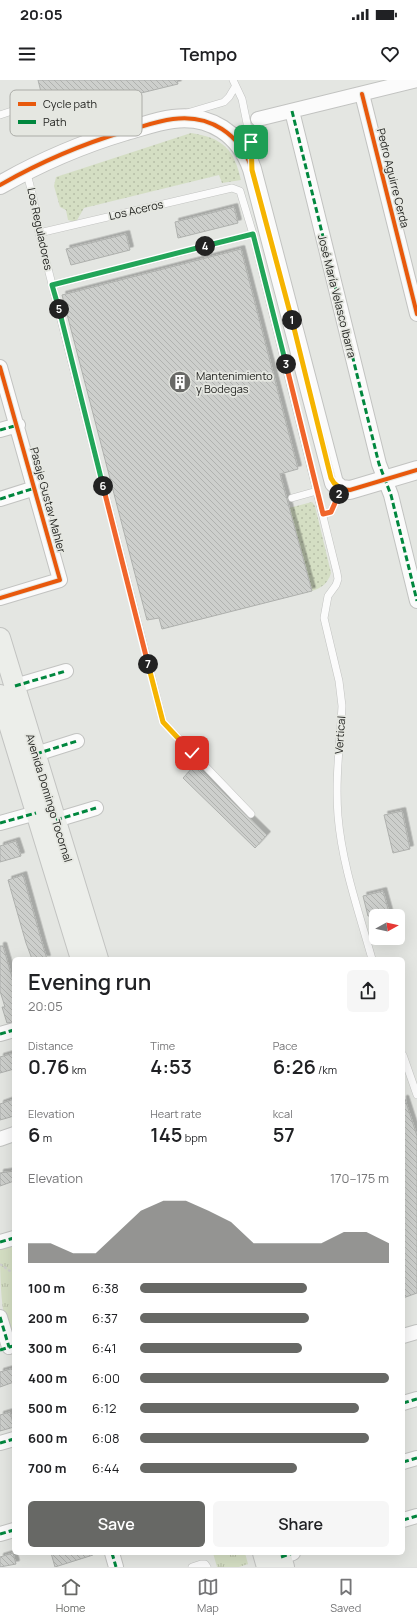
<!DOCTYPE html>
<html lang="en">
<head>
<meta charset="utf-8">
<style>
	body { margin:0; font-family:Manrope,sans-serif; background:#f6f6f6; color:#202124; height:100vh; display:flex; flex-direction:column; font-size:15px; white-space:nowrap }
	* { box-sizing:border-box; margin:0 }
	p { font-size:13px; color:#757577 }
	.icon { flex:none; width:22px; height:22px; fill:none; stroke:currentColor; stroke-width:2; stroke-linecap:round; stroke-linejoin:round }
	.map { position:relative; flex:1; overflow:hidden }
	.side { position:absolute; left:12px; top:877px; width:393px; height:598px; display:flex; flex-direction:column; background:#fff; border-radius:6px; box-shadow:0 4px 16px #0002 }
	.side>* { flex:none }
	.needle { width:26px; rotate:82deg }
	.controls { position:absolute; left:369px; top:829px; display:grid; gap:8px }
	.controls a { display:grid; place-items:center; width:36px; height:36px; border-radius:6px; background:#fff; box-shadow:0 4px 16px #0002; font-size:20px }
	.pin { position:absolute; display:grid; place-items:center; width:34px; height:34px; color:#fff; margin:-17px; border-radius:8px; box-shadow:0 2px 6px #0006 }
	.km { position:absolute; width:20px; height:20px; margin:-10px; border-radius:50%; background:#222; color:#fff; font-size:11px; line-height:20px; text-align:center }
	.round { display:grid; place-items:center; flex:none; width:42px; height:42px; border-radius:6px; background:#f6f6f6 }
	.overview { display:flex; align-items:center; justify-content:space-between; height:68px; padding:0 16px }
	h1 { font-size:22px; font-weight:600; line-height:30px }
	.figures { display:grid; grid-template-columns:repeat(3,1fr); gap:6px; height:68px; padding:4px 16px }
	.figures div { display:grid; align-content:center }
	.figures b { font-size:20px; font-weight:600 }
	.figures small { font-size:11px; font-weight:400 }
	.figures p { font-size:11px }
	.chart { height:112px; padding:8px 16px }
	.chart p { display:flex; justify-content:space-between }
	.chart svg { width:100%; height:72px; margin-top:4px; fill:#676865; opacity:.7 }
	.primary-button { display:flex; gap:8px; margin-top:auto; padding:8px 16px }
	.primary-button a { flex:1; height:46px; border-radius:6px; background:#676865; color:#fff; font-size:16px; font-weight:600; line-height:46px; text-align:center }
	.primary-button a+a { background:#f6f6f6; color:#202124 }
	ul { padding:0 16px; list-style:none; font-size:13px }
	li { display:grid; grid-template-columns:64px 48px 1fr; align-items:center; height:30px }
	li i { height:10px; border-radius:5px; background:#676865 }
	.status { display:flex; justify-content:space-between; align-items:center; height:28px; padding:0 20px; background:#fff; direction:ltr }
	.status svg { height:11px; fill:currentColor }
	header { display:flex; justify-content:space-between; align-items:center; height:52px; padding:0 16px; background:#fff; font-size:18px; font-weight:600 }
	.menu { display:flex; justify-content:space-around; align-items:center; height:56px; border-top:1px solid #e0e0e0; background:#fff; font-size:11px; color:#757577 }
	.menu a { display:grid; justify-items:center; gap:2px }
	.menu .active { color:#676865 }
	.map>svg:first-child { display:block }
	.grass { fill:url(#grass-dots) }
	.park { fill:url(#park-tufts) }
	.building { fill:url(#building-back-hatch); stroke:#aeb0ad; filter:url(#shadow) }
	.lines { fill:none; stroke-linecap:round; stroke-linejoin:round }
	.service-casing { stroke:#c2c3c1; stroke-width:8 }
	.minor-casing { stroke:#c2c3c1; stroke-width:16 }
	.tertiary-casing { stroke:#c2c3c1; stroke-width:20 }
	.secondary-casing { stroke:#c2c3c1; stroke-width:22 }
	.path { stroke:#cfcfce; stroke-width:2; stroke-dasharray:3 2; stroke-linecap:butt }
	.service { stroke:#fbfbfb; stroke-width:7 }
	.minor { stroke:#fbfbfb; stroke-width:14 }
	.tertiary { stroke:#fbfbfb; stroke-width:18 }
	.secondary { stroke:#eceeea; stroke-width:20 }
	.quiet { stroke:#00873e; stroke-width:3; stroke-dasharray:6 3; stroke-linecap:butt }
	.cycleway-casing { stroke:#e5e7e1; stroke-width:6 }
	.cycleway { stroke:#e8590c; stroke-width:4 }
	.split-1-casing { stroke:#fff; stroke-width:8 }
	.split-2-casing { stroke:#fff; stroke-width:8 }
	.split-3-casing { stroke:#fff; stroke-width:8 }
	.split-4-casing { stroke:#fff; stroke-width:8 }
	.split-5-casing { stroke:#fff; stroke-width:8 }
	.split-6-casing { stroke:#fff; stroke-width:8 }
	.split-7-casing { stroke:#fff; stroke-width:8 }
	.split-8-casing { stroke:#fff; stroke-width:8 }
	.split-1 { stroke:#f5b400; stroke-width:5 }
	.split-2 { stroke:#f5b400; stroke-width:5 }
	.split-3 { stroke:#f0652b; stroke-width:5 }
	.split-4 { stroke:#22a559; stroke-width:5 }
	.split-5 { stroke:#22a559; stroke-width:5 }
	.split-6 { stroke:#22a559; stroke-width:5 }
	.split-7 { stroke:#f0652b; stroke-width:5 }
	.split-8 { stroke:#f5b400; stroke-width:5 }
	.labels { text-anchor:middle; stroke-width:3.5; stroke-linejoin:round; paint-order:stroke }
	.street-label { font-size:11px; fill:#232421; stroke:#e5e7e1 }
	.poi-label { font-size:11px; fill:#232421; stroke:#e5e7e1; text-anchor:start }
	.key { fill:#e5e7e1; stroke:#abaca7; stroke-width:1 }
	.key-label { font-size:11px; fill:#232421 }
</style>
</head>
<body>
<div class="status"><b>20:05</b><svg viewBox="0 0 49 12"><path d="M0 12V9h3v3zM5 12V6h3v6zM10 12V3h3v9zM15 12V0h3v12zM26 1h20v11H26zM47 4h2v5h-2z"/></svg></div>
<header><svg class="icon" aria-label="menu" viewBox="0 0 24 24"><path d="M4 6h16M4 12h16M4 18h16"/></svg>Tempo<svg class="icon" aria-label="heart" viewBox="0 0 24 24"><path d="M12 20l-8-8c-3-5 5-10 8-4 3-6 11-1 8 4z"/></svg></header>
<div class="map">
<svg width="417" height="1487" viewBox="0 0 417 1487">
	<defs>
		<pattern id="grass-dots" width="8" height="8" patternUnits="userSpaceOnUse"><rect width="8" height="8" fill="#d4dec3"/><path d="M2 2h.1M6 6h.1" fill="none" stroke="#b6bea7" stroke-width="1.8" stroke-linecap="round"/></pattern>
		<pattern id="park-tufts" width="24" height="20" patternUnits="userSpaceOnUse"><rect width="24" height="20" fill="#d4dec3"/><path d="M3 7l-1-3M5 7V3M7 7l1-3M15 17l-1-3M17 17v-4M19 17l1-3" fill="none" stroke="#b6bea7"/></pattern>
		<pattern id="building-back-hatch" width="6" height="6" patternUnits="userSpaceOnUse"><rect width="6" height="6" fill="#cdcfcc"/><path d="M-1 5l2 2M0 0l6 6M5-1l2 2" fill="none" stroke="#b0b2af"/></pattern>
		<filter id="shadow"><feDropShadow dx="3.5" dy="-3.5" stdDeviation="0" flood-color="#0004"/></filter>
	</defs>
	<rect width="100%" height="100%" fill="#e4e6e2"/>
	<path class="grass" d="M191 53C223 58 234 69 241 100L222 103 219 95 84 128 76 142 68 140 66 130 60 127 54 106 56 97Z
		M312 422 315 426 331 493C328 503 322 508 312 511L289 428Z"/>
	<path class="park" d="M14 1163V1261C0 1249 0 1189 0 1168Z
		M213 1473H245L248 1484 239 1487H217Z"/>
	<path class="building" d="M38 0H177L178 4 47 36Z
		M234 127 238 143 178 158 175 142Z
		M126 154 130 170 71 185 66 169Z
		M241 169 298 389 280 394 312 511 162 549 159 538 147 540 62 215Z
		M195 685 267 755 255 768 183 698Z
		M402 731 410 769 393 773 384 735Z
		M16 761 21 776 0 782V766Z
		M23 795 43 866 47 879H32L26 863 8 800Z
		M383 811 390 836H368L363 816Z
		M0 866H3L14 904V942L7 943 2 927H5L0 911Z
		M14 973V989L0 993V977Z
		M14 1019V1036L0 1040V1024Z
		M403 1019H405L417 1056V1213L403 1218Z
		M14 1091V1101L0 1106V1093Z
		M14 1288V1302L0 1307V1292Z
		M10 1332 14 1347 0 1351V1335Z
		M13 1473 16 1484 0 1487V1477Z
		M51 1473H93V1475L55 1487Z"/>
	<g class="lines">
		<g class="service-casing">
			<path id="service" d="M233 0 242 19 251 63V75
				M187 33 224 22 229 17 235 7
				M0 35 15 30
				M26 90 33 117 39 153 163 642 251 734
				M39 153 232 108 240 111 253 154 337 493 338 499 336 505 328 516 324 538 339 601 342 626C340 663 335 700 338 736 342 785 359 832 372 879
				M52 205 253 154
				M292 418 317 411
				M323 434 331 432 341 409
				M403 975 417 1015
				M192 1487 201 1484H205L207 1487"/>
		</g>
		<g class="minor-casing">
			<path id="minor" d="M362 14 417 234
				M292 31 379 384 391 415 417 521
				M258 39 417 0
				M0 287 60 500 0 518
				M0 350 18 345
				M0 419 35 408
				M15 606 66 591
				M36 674 77 661
				M56 740 96 728
				M0 743 36 733
				M0 954 14 950
				M0 1059 14 1054
				M0 1162 14 1158
				M0 1237 9 1267
				M403 1256 417 1252
				M403 1323 417 1319
				M0 1363 14 1359
				M403 1382 417 1378
				M403 1440 417 1436
				M0 1454 14 1450
				M112 1473 116 1487
				M281 1477 293 1473"/>
		</g>
		<g class="tertiary-casing">
			<path id="tertiary" d="M0 105C42 81 79 65 126 51 141 47 157 41 173 39 210 34 240 54 252 89L334 403 341 409 350 410 417 390"/>
		</g>
		<g class="secondary-casing">
			<path id="secondary" d="M0 558 98 879
				M0 615 81 879
				M263 1473 267 1487
				M280 1473 284 1487"/>
		</g>
		<path class="path" d="M0 1184 14 1194"/>
		<use href="#service" class="service"/>
		<use href="#minor" class="minor"/>
		<use href="#tertiary" class="tertiary"/>
		<use href="#secondary" class="secondary"/>
		<path class="quiet" d="M292 31 379 384 391 415 417 521
			M0 350 18 345
			M0 419 35 408
			M15 606 66 591
			M36 674 77 661
			M56 740 96 728
			M0 743 36 733
			M0 954 14 950
			M0 1162 14 1158
			M0 1237 9 1267
			M0 1270 13 1266
			M403 1323 417 1319
			M0 1363 14 1359
			M403 1382 417 1378
			M403 1440 417 1436
			M0 1454 14 1450
			M112 1473 116 1487
			M281 1477 293 1473"/>
		<g class="cycleway-casing">
			<path id="cycleway" d="M362 14 417 234
				M0 105C42 81 79 65 126 51 141 47 157 41 173 39 210 34 240 54 252 89L334 403 341 409 350 410 417 390
				M0 287 60 500 0 518"/>
		</g>
		<use href="#cycleway" class="cycleway"/>
	</g>
	<g class="lines">
		<g class="split-1-casing">
			<path id="split-1" d="M251 62 252 90 292 240"/>
		</g>
		<g class="split-2-casing">
			<path id="split-2" d="M292 240 331 398 334 403 341 409 339 414"/>
		</g>
		<g class="split-3-casing">
			<path id="split-3" d="M286 284 323 434 331 432 339 414"/>
		</g>
		<g class="split-4-casing">
			<path id="split-4" d="M205 166 253 154 286 284"/>
		</g>
		<g class="split-5-casing">
			<path id="split-5" d="M59 229 52 205 205 166"/>
		</g>
		<g class="split-6-casing">
			<path id="split-6" d="M59 229 103 406"/>
		</g>
		<g class="split-7-casing">
			<path id="split-7" d="M103 406 148 584"/>
		</g>
		<g class="split-8-casing">
			<path id="split-8" d="M148 584 163 642 192 673"/>
		</g>
		<use href="#split-1" class="split-1"/>
		<use href="#split-2" class="split-2"/>
		<use href="#split-3" class="split-3"/>
		<use href="#split-4" class="split-4"/>
		<use href="#split-5" class="split-5"/>
		<use href="#split-6" class="split-6"/>
		<use href="#split-7" class="split-7"/>
		<use href="#split-8" class="split-8"/>
	</g>
	<defs>
		<g id="building-disc" transform="scale(1.15)"><circle r="9.5" fill="#676865" stroke="#e5e7e1"/><path d="M-4-6H4V6H1V3H-1V6H-4ZM-2.5-4.3h1.7v1.8h-1.7ZM.8-4.3h1.7v1.8H.8ZM-2.5-1h1.7V.8h-1.7ZM.8-1h1.7V.8H.8Z" fill="#fff"/></g>
	</defs>
	<g fill-rule="evenodd">
		<use href="#building-disc" x="180" y="302"/>
	</g>
	<g class="labels">
		<g class="street-label">
			<text transform="translate(393 98) rotate(76)" y="4">Pedro Aguirre Cerda</text>
			<text transform="translate(136 130) rotate(-13)" y="4">Los Aceros</text>
			<text transform="translate(40 149) rotate(78)" y="4">Los Reguladores</text>
			<text transform="translate(337 216) rotate(76)" y="4">José María Velasco Ibarra</text>
			<text transform="translate(48 420) rotate(75)" y="4">Pasaje Gustav Mahler</text>
			<text transform="translate(340 655) rotate(-86)" y="4">Vertical</text>
			<text transform="translate(49 718) rotate(73)" y="4">Avenida Domingo Tocornal</text>
		</g>
		<g class="poi-label">
			<text x="196" y="300">Mantenimiento<tspan x="196" dy="13">y Bodegas</tspan></text>
		</g>
	</g>
	<rect x="10" y="10" width="132" height="46" rx="6" class="key"/>
	<rect x="18" y="22" width="18" height="4" fill="#e8590c"/>
	<rect x="18" y="40" width="18" height="4" fill="#00873e"/>
	<g class="key-label">
		<text x="43" y="28">Cycle path</text>
		<text x="43" y="46">Path</text>
	</g>
</svg>
<div class="controls">
<a><svg class="needle" viewBox="-14 -14 28 28"><path d="M0-13l5 13h-10z" fill="#e53935"/><path d="M0 13l5-13h-10z" fill="#757577"/></svg></a>
</div>
<div class="pin" style="left:251px;top:62px;background:#1e9e55"><svg class="icon" aria-label="arrive" viewBox="0 0 24 24"><path d="M6 21V4h12l-3 4 3 4H6"/></svg></div>
<div class="pin" style="left:192px;top:673px;background:#d93025"><svg class="icon" aria-label="check" viewBox="0 0 24 24"><path d="M5 12l5 5 9-10"/></svg></div>
<b class="km" style="left:292px;top:240px">1</b>
<b class="km" style="left:339px;top:414px">2</b>
<b class="km" style="left:286px;top:284px">3</b>
<b class="km" style="left:205px;top:166px">4</b>
<b class="km" style="left:59px;top:229px">5</b>
<b class="km" style="left:103px;top:406px">6</b>
<b class="km" style="left:148px;top:584px">7</b>
<section class="side">
<div class="overview"><div><h1>Evening run</h1><p>20:05</p></div><a class="round"><svg class="icon" aria-label="share" viewBox="0 0 24 24"><path d="M12 15V3M7 8l5-5 5 5M5 13v7h14v-7"/></svg></a></div>
<div class="figures">
<div><p>Distance</p><b>0.76<small> km</small></b></div>
<div><p>Time</p><b>4:53</b></div>
<div><p>Pace</p><b>6:26<small> /km</small></b></div>
</div>
<div class="figures">
<div><p>Elevation</p><b>6<small> m</small></b></div>
<div><p>Heart rate</p><b>145<small> bpm</small></b></div>
<div><p>kcal</p><b>57</b></div>
</div>
<div class="chart"><p><span>Elevation</span>170–175 m</p>
<svg viewBox="0 0 160 44" preserveAspectRatio="none"><path d="M0 44V32L10 32L20 38L30 38L40 25L50 12L60 6L70 6L80 12L90 19L100 32L110 32L120 32L130 32L140 25L150 25L160 32V44z"/></svg>
</div>
<ul>
<li><b>100 m</b>6:38<i style="width:67%"></i></li>
<li><b>200 m</b>6:37<i style="width:68%"></i></li>
<li><b>300 m</b>6:41<i style="width:65%"></i></li>
<li><b>400 m</b>6:00<i style="width:100%"></i></li>
<li><b>500 m</b>6:12<i style="width:88%"></i></li>
<li><b>600 m</b>6:08<i style="width:92%"></i></li>
<li><b>700 m</b>6:44<i style="width:63%"></i></li>
</ul>
<div class="primary-button"><a>Save</a><a>Share</a></div>
</section>
</div>
<nav class="menu">
<a class="active"><svg class="icon" aria-label="home" viewBox="0 0 24 24"><path d="M3 11l9-7 9 7M6 9v11h12V9"/></svg>Home</a>
<a><svg class="icon" aria-label="map" viewBox="0 0 24 24"><path d="M3 6l6-2 6 2 6-2v14l-6 2-6-2-6 2zM9 4v14M15 6v14"/></svg>Map</a>
<a><svg class="icon" aria-label="saved" viewBox="0 0 24 24"><path d="M7 4h10v16l-5-4-5 4z"/></svg>Saved</a>
</nav>
</body>
</html>
